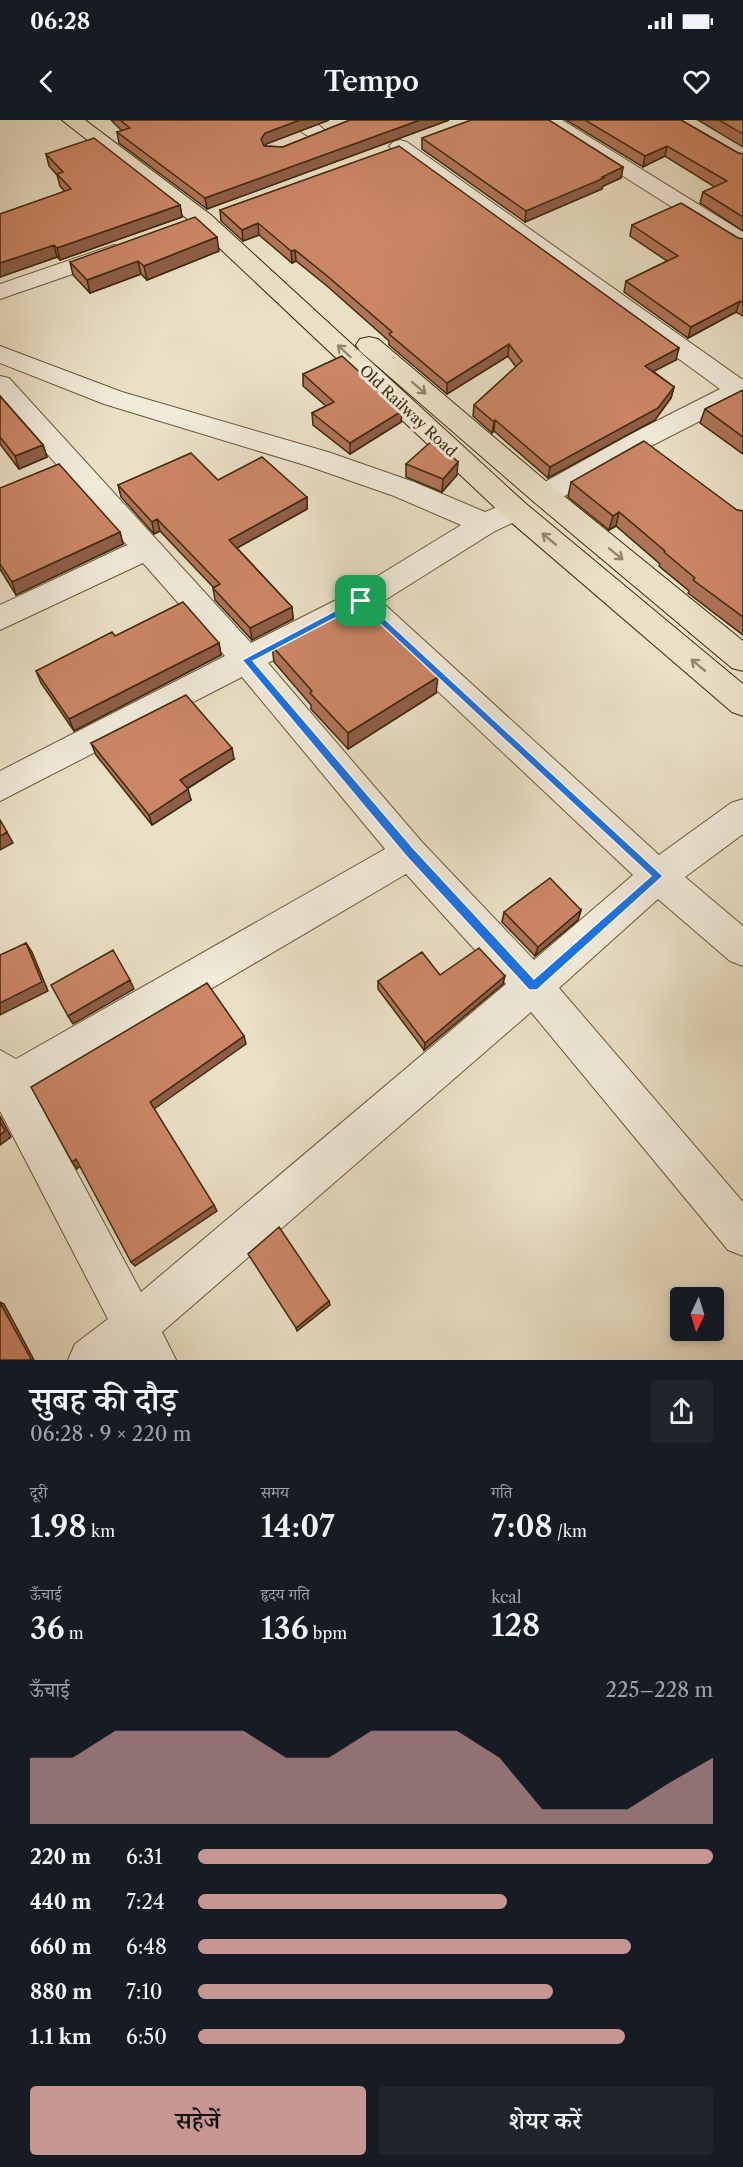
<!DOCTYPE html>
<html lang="hi">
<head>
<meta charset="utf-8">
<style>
	body { margin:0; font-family:"Libre Caslon Text","Noto Serif Devanagari",serif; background:#20242c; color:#f1f3f6; height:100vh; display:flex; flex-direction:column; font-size:22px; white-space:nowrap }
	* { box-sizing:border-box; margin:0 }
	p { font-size:20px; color:#9ea1a6 }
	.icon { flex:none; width:33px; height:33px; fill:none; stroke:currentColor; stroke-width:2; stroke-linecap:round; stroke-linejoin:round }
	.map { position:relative; height:1240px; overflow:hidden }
	.panel { display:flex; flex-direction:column; background:#171b24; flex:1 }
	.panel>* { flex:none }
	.needle { width:39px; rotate:184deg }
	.fabs { position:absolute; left:670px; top:1167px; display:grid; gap:12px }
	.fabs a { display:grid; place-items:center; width:54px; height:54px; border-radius:6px; background:#171b24; box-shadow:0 3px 9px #0003; font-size:30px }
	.pin { position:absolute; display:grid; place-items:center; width:51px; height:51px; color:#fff; margin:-26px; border-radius:12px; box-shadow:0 3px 9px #0006 }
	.round { display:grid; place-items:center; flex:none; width:63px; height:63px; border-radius:6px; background:#20242c }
	.overview { display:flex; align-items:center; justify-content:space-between; height:102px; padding:0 30px }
	h1 { font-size:33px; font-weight:600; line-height:45px }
	.metrics { display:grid; grid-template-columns:repeat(3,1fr); gap:9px; height:102px; padding:6px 30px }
	.metrics div { display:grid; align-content:center }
	.metrics b { font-size:30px; font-weight:600 }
	.metrics small { font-size:16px; font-weight:400 }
	.metrics p { font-size:16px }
	.chart { height:168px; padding:12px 30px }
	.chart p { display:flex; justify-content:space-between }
	.chart svg { width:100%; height:108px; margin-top:6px; fill:#c59692; opacity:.7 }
	.button { display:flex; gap:12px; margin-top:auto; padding:12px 30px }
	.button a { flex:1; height:69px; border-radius:6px; background:#c59692; color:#111; font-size:24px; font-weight:600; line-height:69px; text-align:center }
	.button a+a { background:#20242c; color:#f1f3f6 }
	ul { padding:0 30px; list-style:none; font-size:20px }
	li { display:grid; grid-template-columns:96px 72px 1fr; align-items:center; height:45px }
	li i { height:15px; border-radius:8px; background:#c59692 }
	.status { display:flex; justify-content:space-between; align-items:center; height:42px; padding:0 30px; background:#171b24; direction:ltr }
	.status svg { height:16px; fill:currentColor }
	header { display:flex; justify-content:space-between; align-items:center; height:78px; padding:0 30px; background:#171b24; font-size:27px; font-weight:600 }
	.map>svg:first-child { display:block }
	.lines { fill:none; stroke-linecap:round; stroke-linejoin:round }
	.minor-casing { stroke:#6b583a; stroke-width:2 }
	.major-casing { stroke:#412a0b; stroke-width:2 }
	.minor { fill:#f1ebda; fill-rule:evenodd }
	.major { fill:#eae0c6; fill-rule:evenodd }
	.wall { fill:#af7358; stroke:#412a0b; stroke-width:1.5 }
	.shaded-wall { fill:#8e5e47; stroke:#412a0b; stroke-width:1.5 }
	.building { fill:#cb8666; stroke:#412a0b; stroke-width:1.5 }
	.oneway { stroke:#968568 }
	.route { fill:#1a73e8; stroke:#fff; stroke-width:1.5; fill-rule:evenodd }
	.labels { text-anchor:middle; stroke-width:6; stroke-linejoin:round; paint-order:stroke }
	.street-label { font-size:15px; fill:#412a0b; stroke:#f1ebda }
</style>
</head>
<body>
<div class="status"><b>06:28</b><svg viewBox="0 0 49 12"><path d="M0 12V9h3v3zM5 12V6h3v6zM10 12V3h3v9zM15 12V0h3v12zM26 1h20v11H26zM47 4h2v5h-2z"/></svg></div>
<header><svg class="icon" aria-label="back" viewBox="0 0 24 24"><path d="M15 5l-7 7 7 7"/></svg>Tempo<svg class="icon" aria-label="heart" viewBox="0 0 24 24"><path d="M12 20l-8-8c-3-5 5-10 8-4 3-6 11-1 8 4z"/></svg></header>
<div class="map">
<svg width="743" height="1240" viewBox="0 0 743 1240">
	<rect width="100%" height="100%" fill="#eae0c6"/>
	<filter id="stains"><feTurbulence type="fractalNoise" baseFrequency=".00333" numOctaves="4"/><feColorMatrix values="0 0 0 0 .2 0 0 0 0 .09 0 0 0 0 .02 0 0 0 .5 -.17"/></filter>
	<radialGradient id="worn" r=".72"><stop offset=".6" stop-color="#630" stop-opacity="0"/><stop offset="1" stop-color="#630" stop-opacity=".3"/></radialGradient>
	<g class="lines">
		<g class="minor-casing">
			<path id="minor" d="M290 0H313L329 14 326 18C312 22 298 11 290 0Z
				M538 0H562L743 112V129L735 127 541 4Z
				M400 20 407 22 743 260V279L651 326 554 382 544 385 534 382 530 375 534 368 631 314 720 269 393 30 389 26 393 22Z
				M114 125 122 127 126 132 122 137 0 179V164Z
				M0 226 122 272 328 332 414 362 485 392 515 380 525 383 529 390 525 397 495 411 382 482 659 735 731 683 743 679V714L685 757 743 806V846L730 841 658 779 559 868 743 1082V1136L728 1130 531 892 162 1212 176 1240H68L75 1224 108 1199 0 991V930L16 939 385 729 242 557 0 681V651L225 536 143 443 0 510V485L127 425 0 280V256L9 258 251 523 350 473 461 405 394 376 308 346 104 284 0 243ZM358 496 633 755 534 840 422 722 268 543ZM406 754 506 864 141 1172 34 973Z"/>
		</g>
		<g class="major-casing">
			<path id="major" d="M62 0H85L211 95 525 383 743 564V596L732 592 505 397 195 105Z
				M369 217 378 219 554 368 743 521V551L732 548 534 382 360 231 356 225 360 219Z"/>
		</g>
		<use href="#minor" class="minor"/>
		<use href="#major" class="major"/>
	</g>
	<path class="wall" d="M111 0H329L266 24 265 26 283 27 350 0H449L207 89 119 23 117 12 122 11Z
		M566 0H681L738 33 743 34V111L700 83 703 72 715 67 665 36 643 47Z
		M698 0H743V27Z
		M422 18 623 47 621 58 603 66 602 69 525 102 422 29Z
		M46 34 180 85 182 97 60 140 57 137 0 157V94L65 72 60 66 57 55 49 46Z
		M220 90 676 240 653 251 674 267 671 278 655 300 548 358 494 311 492 313 473 296 474 285 516 247 508 236 447 274 389 225V221L327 166 296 141 292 143 259 115 243 121 221 101Z
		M632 105 743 119V196L736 192 688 218 624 172 626 161 667 141 630 116Z
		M219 131 147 160 141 154 90 173 73 155 70 142Z
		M303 254 402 291 401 302 350 334 313 305 312 293 326 286 303 266Z
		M743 270V334L700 303 705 289Z
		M0 276 43 325 47 337 19 349 0 324Z
		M406 344 457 355 442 372 406 357Z
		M218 360 307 377V389L237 428 292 487 293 499 252 520 215 480 213 468V467L160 411 154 414 121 377 118 365Z
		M571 362 743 391V515L688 473 689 471 659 446 660 444 616 406 609 410 568 377Z
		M0 368 120 412 123 424 16 475 0 449Z
		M115 516 219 523 221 535 74 611 41 563 36 551Z
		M272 526 436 573 348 629 311 589V585L274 542Z
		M91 623 234 639 187 669 191 680 152 705 96 635Z
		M581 790 578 800 535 836 502 802 504 792Z
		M440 855 503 864 424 930 378 869V861Z"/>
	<path class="shaded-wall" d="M300 0H329L266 24 262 30 261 19 265 13Z
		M420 0H449L207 89 205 78Z
		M667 26 665 36 643 47 645 36Z
		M623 47 621 58 603 66 602 69 525 102 526 91Z
		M180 85 182 97 60 140 57 128Z
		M258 103 259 115 243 121 242 110Z
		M217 117 219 131 147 160 144 146Z
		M54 125 57 137 0 157V143Z
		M295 130 296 141 292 143 291 131Z
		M138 141 141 154 90 173 87 160Z
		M740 181 736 192 688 218 691 207Z
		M509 224 508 236 447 274V263Z
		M679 228 676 240 643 257 645 246Z
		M674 267 671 278 655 300 548 358 550 347Z
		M402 291 401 302 350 334V323Z
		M495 300 494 311 492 313 494 302Z
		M43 325 47 337 19 349 15 336Z
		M458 342 457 355 442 372 443 359Z
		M307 377V389L230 432 229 420Z
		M619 392 616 406 609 410 613 396Z
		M157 399 160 411 154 414 152 402Z
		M120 412 123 424 16 475 12 462Z
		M292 487 293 499 252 520 250 508Z
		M219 523 221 535 74 611 69 599Z
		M438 557 436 573 348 629V613Z
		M232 628 234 639 183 671 180 660Z
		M188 669 191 680 152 705 149 695Z
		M7 712 13 723 0 730V716Z
		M581 790 578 800 535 836 538 827Z
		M26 823 32 832 48 871 0 895V883Z
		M505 856 503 864 424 930 425 923Z
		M130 860 134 869 73 904 68 896Z
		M244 916 246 924 154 989 150 982Z
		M0 996 11 1017 0 1025Z
		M76 1039 81 1045 77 1049 72 1042Z
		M214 1085 217 1091 135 1146 131 1142Z
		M329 1181 330 1185 297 1211 296 1208Z
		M0 1182 4 1184 34 1240H29Z"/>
	<path class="building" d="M120 0H300L265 13 261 19 264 26 283 27 350 0H420L205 78 117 12 130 8Z
		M471 0H549L623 47 602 57 604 58 526 91 422 18Z
		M585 0H681L738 33 743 34V97L703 72 727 61 667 26 645 36Z
		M719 0H743V14Z
		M94 18 180 85 57 128 54 125 0 143V94L71 69 57 54 63 52 46 34Z
		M399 26 679 228 645 246 674 267 658 288 550 347 495 300 494 302 474 285 522 241 509 224 447 263 389 214 392 212 326 155 295 130 291 131 258 103 242 110 220 90Z
		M681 83 738 118 743 119V183L740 181 691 207 626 161 678 136 632 105Z
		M195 97 217 117 144 146 138 141 87 160 70 142Z
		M342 236 402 291 350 323 312 293 334 282 303 254Z
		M743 270V317L705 289Z
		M0 276 43 325 15 336 0 317Z
		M434 319 458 342 443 359 406 344Z
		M644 321 737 390 743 391V497L693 460 695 458 664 432 665 431 619 392 613 396 571 362Z
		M191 333 218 360 262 337 307 377 229 420 292 487 250 508 213 468 220 464 157 399 152 402 118 365Z
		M59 344 120 412 12 462 0 444V368Z
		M183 482 219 523 69 599 36 551 112 512 115 516Z
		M357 482 438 557 348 613 310 573 312 571 272 526Z
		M186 575 232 628 180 660 188 669 149 695 91 623Z
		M0 700 7 712 0 716Z
		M550 758 581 790 538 827 504 792Z
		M26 823 42 862 0 883V835Z
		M479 828 505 856 425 923 378 861 422 832 440 855Z
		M113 830 130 860 68 896 51 865Z
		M207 863 244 916 150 982 214 1085 131 1142 76 1039 72 1042 31 967Z
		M0 1002 5 1011 0 1015Z
		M279 1107 329 1181 296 1208 248 1134Z
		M0 1183 31 1239 29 1240H0Z"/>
	<defs><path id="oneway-shaft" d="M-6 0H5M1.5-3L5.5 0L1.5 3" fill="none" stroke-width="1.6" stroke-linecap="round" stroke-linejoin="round" transform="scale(1.5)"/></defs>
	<g class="oneway">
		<use href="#oneway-shaft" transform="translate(344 231) rotate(-137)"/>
		<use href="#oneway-shaft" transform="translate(419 268) rotate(41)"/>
		<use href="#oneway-shaft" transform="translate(549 419) rotate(-140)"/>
		<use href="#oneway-shaft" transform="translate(616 434) rotate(39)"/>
		<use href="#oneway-shaft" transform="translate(698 545) rotate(-140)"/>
	</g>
	<path class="route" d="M361 477 663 756 537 870H529L406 736 242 540ZM360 485 651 756 534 859 414 729 253 541Z"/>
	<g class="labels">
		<g class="street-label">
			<text transform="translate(408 291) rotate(43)" y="5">Old Railway Road</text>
		</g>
	</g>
	<rect width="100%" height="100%" filter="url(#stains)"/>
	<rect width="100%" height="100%" fill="url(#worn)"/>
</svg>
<div class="fabs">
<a><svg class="needle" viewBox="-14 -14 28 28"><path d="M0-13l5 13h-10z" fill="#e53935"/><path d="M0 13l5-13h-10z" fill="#9ea1a6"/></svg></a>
</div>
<div class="pin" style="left:361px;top:481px;background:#1e9e55"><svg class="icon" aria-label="arrive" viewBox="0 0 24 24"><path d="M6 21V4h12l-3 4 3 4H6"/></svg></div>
</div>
<section class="panel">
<div class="overview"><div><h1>सुबह की दौड़</h1><p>06:28 · 9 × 220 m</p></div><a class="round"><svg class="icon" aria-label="share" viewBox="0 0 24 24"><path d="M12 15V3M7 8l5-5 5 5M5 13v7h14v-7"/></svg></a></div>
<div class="metrics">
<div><p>दूरी</p><b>1.98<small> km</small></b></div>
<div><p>समय</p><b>14:07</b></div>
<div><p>गति</p><b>7:08<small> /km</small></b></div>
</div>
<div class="metrics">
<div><p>ऊँचाई</p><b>36<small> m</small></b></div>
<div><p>हृदय गति</p><b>136<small> bpm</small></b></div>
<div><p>kcal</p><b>128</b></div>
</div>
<div class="chart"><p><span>ऊँचाई</span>225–228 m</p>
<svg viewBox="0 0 160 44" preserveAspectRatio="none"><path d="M0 44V17L10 17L20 6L30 6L40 6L50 6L60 17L70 17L80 6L90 6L100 6L110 17L120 38L130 38L140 38L150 27L160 17V44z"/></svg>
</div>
<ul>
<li><b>220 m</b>6:31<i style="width:100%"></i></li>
<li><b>440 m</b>7:24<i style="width:60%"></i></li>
<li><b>660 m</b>6:48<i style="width:84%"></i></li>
<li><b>880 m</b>7:10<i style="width:69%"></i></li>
<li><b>1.1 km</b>6:50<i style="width:83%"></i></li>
</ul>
<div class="button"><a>सहेजें</a><a>शेयर करें</a></div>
</section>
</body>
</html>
